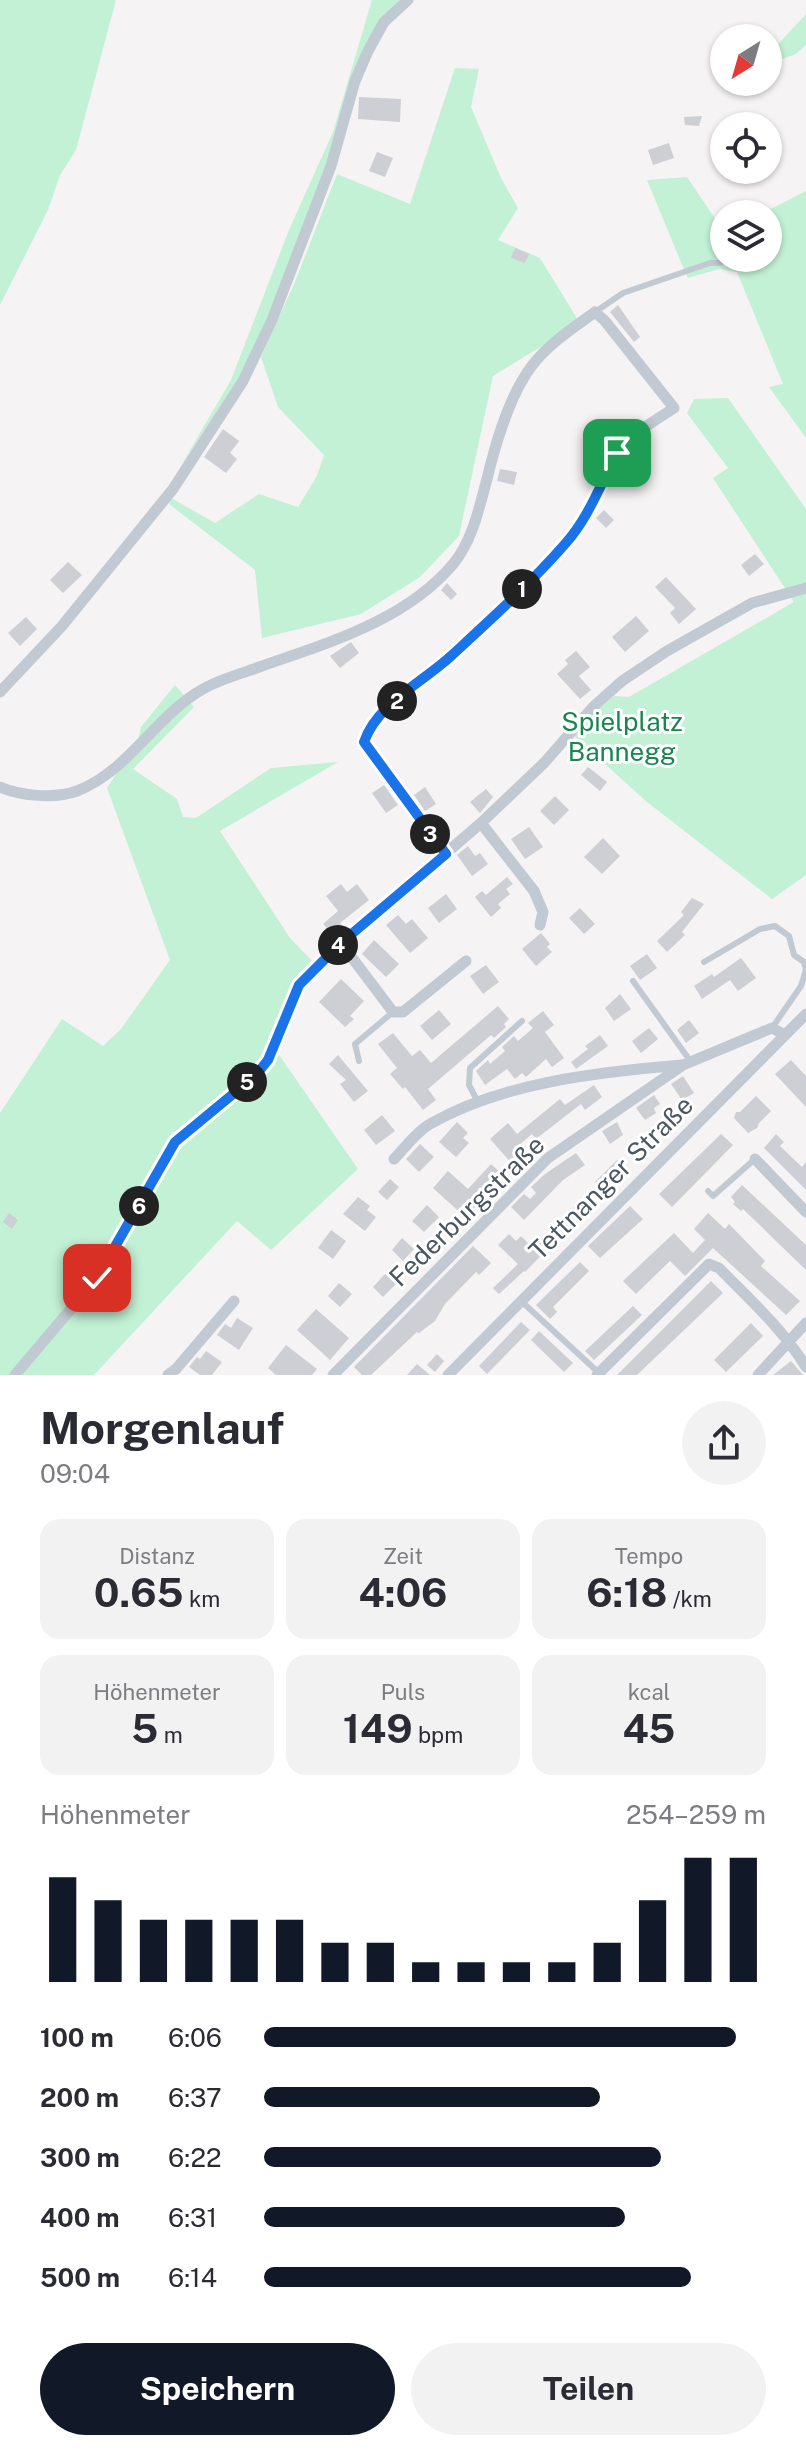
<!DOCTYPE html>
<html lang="de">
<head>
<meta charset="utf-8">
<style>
	body { margin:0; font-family:"Public Sans",sans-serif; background:#f2f2f3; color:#2b2b33; height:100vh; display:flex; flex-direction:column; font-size:30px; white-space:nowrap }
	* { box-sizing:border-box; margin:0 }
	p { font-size:26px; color:#7c7c81 }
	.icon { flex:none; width:44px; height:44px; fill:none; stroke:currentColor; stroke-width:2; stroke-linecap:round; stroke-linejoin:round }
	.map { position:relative; height:1375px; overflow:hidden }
	.details { display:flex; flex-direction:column; background:#fff; flex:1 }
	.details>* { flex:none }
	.needle { width:52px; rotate:217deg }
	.tools { position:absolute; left:710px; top:24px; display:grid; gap:16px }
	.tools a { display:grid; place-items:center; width:72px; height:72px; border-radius:50%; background:#fff; box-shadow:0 2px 6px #0004; font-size:40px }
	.pin { position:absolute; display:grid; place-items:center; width:68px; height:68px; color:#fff; margin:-34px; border-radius:16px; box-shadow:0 4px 12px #0006 }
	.km { position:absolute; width:40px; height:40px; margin:-20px; border-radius:50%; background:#222; color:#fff; font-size:22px; line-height:40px; text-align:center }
	.round { display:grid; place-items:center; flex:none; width:84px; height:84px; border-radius:42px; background:#f2f2f3 }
	.headline { display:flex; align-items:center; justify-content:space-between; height:136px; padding:0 40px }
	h1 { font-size:44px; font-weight:700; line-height:60px }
	.stats { display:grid; grid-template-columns:repeat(3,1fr); gap:12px; height:136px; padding:8px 40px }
	.stats div { display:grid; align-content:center; border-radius:20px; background:#f2f2f3; text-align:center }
	.stats b { font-size:40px; font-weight:700 }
	.stats small { font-size:22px; font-weight:400 }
	.stats p { font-size:22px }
	.chart { height:224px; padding:16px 40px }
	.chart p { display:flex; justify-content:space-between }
	.chart svg { width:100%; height:144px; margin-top:8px; stroke:#111827; stroke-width:6 }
	.button { display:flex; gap:16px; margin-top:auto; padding:16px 40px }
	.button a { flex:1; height:92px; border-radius:48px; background:#111827; color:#fff; font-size:32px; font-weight:700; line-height:92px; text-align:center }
	.button a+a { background:#f2f2f3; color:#2b2b33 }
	ul { padding:0 40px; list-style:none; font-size:26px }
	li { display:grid; grid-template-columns:128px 96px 1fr; align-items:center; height:60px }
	li i { height:20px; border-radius:10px; background:#111827 }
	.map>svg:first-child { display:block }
	.green { fill:#c3f1d5 }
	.building { fill:#cdcfd5 }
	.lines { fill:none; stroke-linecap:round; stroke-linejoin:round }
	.service { stroke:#c1cad2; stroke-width:6 }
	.minor { stroke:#c1cad2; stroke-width:11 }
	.route-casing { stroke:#fff; stroke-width:16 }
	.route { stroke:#1a73e8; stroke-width:10 }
	.labels { text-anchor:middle; stroke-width:6; stroke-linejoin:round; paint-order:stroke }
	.park-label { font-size:26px; fill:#17864f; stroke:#fff }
	.street-label { font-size:26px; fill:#4a5661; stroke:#fff }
</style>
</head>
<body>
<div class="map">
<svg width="806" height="1375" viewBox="0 0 806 1375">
	<rect width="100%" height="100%" fill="#f5f3f3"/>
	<path class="green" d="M0 0H116L76 150 60 175 48 210 0 305Z
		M372 0H400L374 30 326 175 264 327 241 375 179 469 231 380 289 230 333 132Z
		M806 14V45L796 54 768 64V55Z
		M455 68 479 69 471 107 501 178 518 208 498 240 540 258 578 320 542 346 493 376 459 536 420 577 361 614 262 638 255 570 169 504 171 498 215 523 259 494 298 507 317 476 324 455 278 407 261 357 295 282 337 174 410 204Z
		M687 177 724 232V258H768V214H761L806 191V438L769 387 783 384 737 272 719 269 688 278 683 267 647 180Z
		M728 398 806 509V875L772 899 647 802 574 736 593 714 614 696 629 697 794 602 713 478 728 468 687 413 694 399Z
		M175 685 194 707 133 769 177 799 183 817 196 818 271 768 338 762 220 831 290 938 316 965 275 1049 358 1169 271 1250 237 1221 94 1375H0V1113L62 1019 103 1046 121 1029 170 960 107 788 138 740 141 727Z"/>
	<path class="building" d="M359 97 401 99 400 122 358 119Z
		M702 116 699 126 685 125 684 117Z
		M669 143 674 158 653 165 648 150Z
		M377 152 393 158 385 177 369 171Z
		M515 248 529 254 525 263 511 258Z
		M618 305 640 337 634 342 610 312Z
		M223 429 239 441 230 453 237 459 226 473 204 457Z
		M500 469 517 472 514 485 497 481Z
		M604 510 614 520 606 528 596 518Z
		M755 554 764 564 749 576 741 565Z
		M68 562 82 575 63 593 50 580Z
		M666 577 696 609 679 624 670 613 675 608 655 587Z
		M447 583 457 594 451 600 441 590Z
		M636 616 649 631 625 652 612 637Z
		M26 617 37 629 20 646 8 633Z
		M351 642 359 653 340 668 330 656Z
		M576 651 590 667 579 676 591 690 580 699 557 674 568 664 565 660Z
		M588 767 607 782 600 791 581 775Z
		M384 785 398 805 386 813 372 793Z
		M425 787 436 804 425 811 414 795Z
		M486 789 493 797 480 813 470 802Z
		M555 796 569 810 554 825 540 811Z
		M529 827 543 847 525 859 511 839Z
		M603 838 620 856 602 874 584 857Z
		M468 846 475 856 480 853 488 864 472 876 457 855Z
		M507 877 513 884 506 889 510 894 498 904 501 908 491 917 475 897 482 891 486 895Z
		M341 884 347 892 357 884 369 900 340 923 343 927 333 935 323 924 338 911 326 896Z
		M446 894 457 909 439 923 428 908Z
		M692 898 704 904 682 932 685 935 667 952 657 941 684 915 681 912Z
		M580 908 595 924 584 934 569 918Z
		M398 915 406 924 412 919 428 938 410 953 386 925Z
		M541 933 550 944 547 947 552 952 536 966 522 949Z
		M374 940 399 964 386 977 362 954Z
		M647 954 657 968 640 980 630 966Z
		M741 958 756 978 738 991 730 980 702 999 694 986 712 974 714 977Z
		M486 965 499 982 483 994 470 976Z
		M341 979 364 1001 350 1016 354 1019 345 1027 319 1002Z
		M620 994 631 1009 614 1021 605 1008Z
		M498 1006 509 1019 504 1024 506 1027 494 1038 491 1035 428 1089 436 1100 423 1110 405 1087 403 1089 390 1074 397 1068 378 1044 393 1033 412 1056 420 1050 431 1063Z
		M439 1010 451 1024 432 1040 420 1026Z
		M543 1011 554 1025 545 1032 564 1058 552 1067 546 1059 526 1077 522 1073 515 1079 507 1069 485 1085 476 1071 488 1060 490 1064 505 1051 502 1047 514 1036 518 1041 533 1028 528 1023Z
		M689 1020 699 1033 686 1043 677 1030Z
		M649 1028 658 1039 641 1053 632 1041Z
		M600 1035 608 1046 576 1069 571 1062 588 1049 585 1046Z
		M338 1055 368 1091 354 1102 340 1084 346 1080 329 1064Z
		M791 1060 806 1076V1107L775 1074Z
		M683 1076 694 1093 682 1100 671 1084Z
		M594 1085 602 1097 585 1110 581 1104 536 1139 532 1134 513 1150 521 1159 513 1165 490 1139 508 1123 517 1134 560 1099 565 1105Z
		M654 1095 660 1104 654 1108 656 1113 645 1120 636 1108Z
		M756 1096 771 1111 759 1123 757 1128 748 1133 734 1118 736 1112H740Z
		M382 1115 395 1131 376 1145 364 1130Z
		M457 1122 468 1133 463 1138 469 1143 456 1157 439 1142Z
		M617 1122 623 1135 610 1144 602 1131Z
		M721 1134 733 1145 672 1207 659 1194Z
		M776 1134 784 1142 780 1146 802 1167 806 1162V1190L764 1148Z
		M420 1144 434 1157 419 1172 406 1159Z
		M576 1153 585 1165 563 1180 524 1220 511 1207 524 1194 530 1199 536 1193 531 1187 545 1174Z
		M617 1160 629 1171 607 1193 595 1182Z
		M491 1164 503 1175 466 1218 433 1188 448 1171 468 1189Z
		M390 1179 399 1187 387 1200 378 1192Z
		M742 1185 806 1245V1270L743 1209 741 1211 733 1204 735 1202 731 1197Z
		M358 1197 370 1206 367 1210 376 1217 365 1231 343 1214Z
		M427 1205 439 1217 424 1232 412 1221Z
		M576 1205 583 1213 525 1272 524 1271 499 1294 493 1288 518 1264 498 1245 509 1234 516 1241 521 1236 533 1248Z
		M630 1206 643 1219 600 1258 588 1246Z
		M9 1213 18 1220 12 1229 3 1222Z
		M708 1213 725 1229 729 1224 765 1261 761 1266 800 1301 786 1315 713 1248 685 1276 670 1261 636 1294 623 1281 674 1233 693 1253 705 1240 694 1229Z
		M331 1230 346 1241 333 1259 318 1248Z
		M402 1238 414 1249 403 1261 392 1250Z
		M473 1246 491 1263 479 1275 476 1272 445 1304 435 1321 419 1333 417 1332 371 1375H362L354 1367Z
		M580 1262 589 1271 553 1307 557 1312 550 1319 536 1305Z
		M385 1274 396 1284 383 1297 373 1287Z
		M711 1281 723 1293 637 1375H617Z
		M339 1283 352 1294 340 1307 328 1296Z
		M633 1306 642 1315 594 1360 585 1351Z
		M316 1309 349 1338 330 1360 297 1330Z
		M237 1318 253 1328 239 1350 217 1335 225 1324 231 1328Z
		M521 1322 530 1330 487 1374 479 1366Z
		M751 1323 763 1336 726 1372 714 1360Z
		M539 1331 573 1363 564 1372 531 1340Z
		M286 1345 317 1369 312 1375H276L268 1368Z
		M206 1351 222 1362 212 1375H200L189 1367 197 1357 200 1359Z
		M437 1354 444 1361 435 1372 427 1365Z
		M791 1361 803 1375H773Z
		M417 1364 430 1375H407Z"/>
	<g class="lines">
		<path class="service" d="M595 312 623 293 710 263H720
			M704 962 760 929 775 926 789 936 794 955 804 962 806 970 801 986 772 1028
			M633 981 691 1062
			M359 1061 355 1044 393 1012
			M478 1102 469 1085 470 1068 522 1021
			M708 1191 713 1196 755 1159
			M520 1300 599 1373"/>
		<path class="minor" d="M0 692 62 626 173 489 243 381 272 320 331 166 355 81 368 51 384 22 408 0
			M0 787C21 796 55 799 77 791 129 771 155 716 203 689 220 679 241 674 259 667 327 643 406 621 454 563 473 539 479 508 487 479 495 445 510 395 531 367 547 345 573 328 595 312L605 321 674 408 628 438 611 465 586 519 565 544 449 658 380 716 368 730 364 742 446 854
			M481 823 534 891 543 912 540 925
			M341 943 393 1012H403L466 961
			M394 1159C405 1148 416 1132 430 1124 504 1082 599 1072 682 1065
			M755 1159 806 1212
			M15 1375 97 1278 175 1142 256 1075 268 1060 299 985 316 965 481 823 544 763 593 707 622 681 667 651 752 603 806 588
			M168 1375 176 1369 234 1301
			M333 1375 548 1158 683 1065 772 1028 785 1035
			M448 1375 806 1014
			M597 1375 709 1264 719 1268C750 1300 783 1329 806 1367
			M758 1375 806 1323"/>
	</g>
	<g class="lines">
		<g class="route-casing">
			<path id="route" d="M97 1278 175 1142 256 1075 268 1060 299 985 341 943 446 854 364 742C377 704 423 682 451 656 490 620 530 584 565 544 589 517 600 485 617 453"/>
		</g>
		<use href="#route" class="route"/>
	</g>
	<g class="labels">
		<g class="park-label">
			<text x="622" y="731">Spielplatz<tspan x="622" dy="30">Bannegg</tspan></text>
		</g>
		<g class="street-label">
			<text transform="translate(611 1178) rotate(-45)" y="9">Tettnanger Straße</text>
			<text transform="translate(467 1211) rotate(-44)" y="9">Federburgstraße</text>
		</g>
	</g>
</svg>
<div class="tools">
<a><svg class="needle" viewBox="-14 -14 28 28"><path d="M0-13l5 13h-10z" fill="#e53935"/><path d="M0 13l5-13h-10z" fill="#7c7c81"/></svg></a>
<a><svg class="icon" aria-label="locate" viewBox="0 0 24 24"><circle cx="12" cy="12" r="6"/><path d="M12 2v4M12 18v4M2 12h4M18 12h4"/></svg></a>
<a><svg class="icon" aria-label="layers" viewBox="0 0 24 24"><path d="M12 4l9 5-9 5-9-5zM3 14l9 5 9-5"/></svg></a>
</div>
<div class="pin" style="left:617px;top:453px;background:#1e9e55"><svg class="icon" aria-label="arrive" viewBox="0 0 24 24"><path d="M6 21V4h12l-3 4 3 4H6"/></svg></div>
<div class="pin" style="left:97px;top:1278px;background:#d93025"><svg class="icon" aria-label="check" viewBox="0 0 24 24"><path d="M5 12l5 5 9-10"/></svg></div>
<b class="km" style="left:522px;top:589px">1</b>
<b class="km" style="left:397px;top:701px">2</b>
<b class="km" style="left:430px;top:834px">3</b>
<b class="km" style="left:338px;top:945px">4</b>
<b class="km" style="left:247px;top:1082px">5</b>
<b class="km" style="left:139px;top:1206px">6</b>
</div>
<section class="details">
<div class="headline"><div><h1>Morgenlauf</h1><p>09:04</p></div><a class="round"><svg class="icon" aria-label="share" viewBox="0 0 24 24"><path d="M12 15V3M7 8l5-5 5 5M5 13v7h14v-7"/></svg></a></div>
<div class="stats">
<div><p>Distanz</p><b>0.65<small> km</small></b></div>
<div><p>Zeit</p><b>4:06</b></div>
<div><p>Tempo</p><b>6:18<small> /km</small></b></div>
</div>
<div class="stats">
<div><p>Höhenmeter</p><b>5<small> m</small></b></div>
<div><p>Puls</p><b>149<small> bpm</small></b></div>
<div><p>kcal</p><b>45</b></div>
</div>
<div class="chart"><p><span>Höhenmeter</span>254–259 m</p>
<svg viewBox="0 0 160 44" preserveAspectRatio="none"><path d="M5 44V12M15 44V19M25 44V25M35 44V25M45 44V25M55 44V25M65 44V32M75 44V32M85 44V38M95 44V38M105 44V38M115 44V38M125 44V32M135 44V19M145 44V6M155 44V6"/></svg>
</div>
<ul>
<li><b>100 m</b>6:06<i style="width:94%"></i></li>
<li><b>200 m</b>6:37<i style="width:67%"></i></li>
<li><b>300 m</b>6:22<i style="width:79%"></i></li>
<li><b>400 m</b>6:31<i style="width:72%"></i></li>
<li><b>500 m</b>6:14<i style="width:85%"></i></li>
</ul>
<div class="button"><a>Speichern</a><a>Teilen</a></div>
</section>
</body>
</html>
